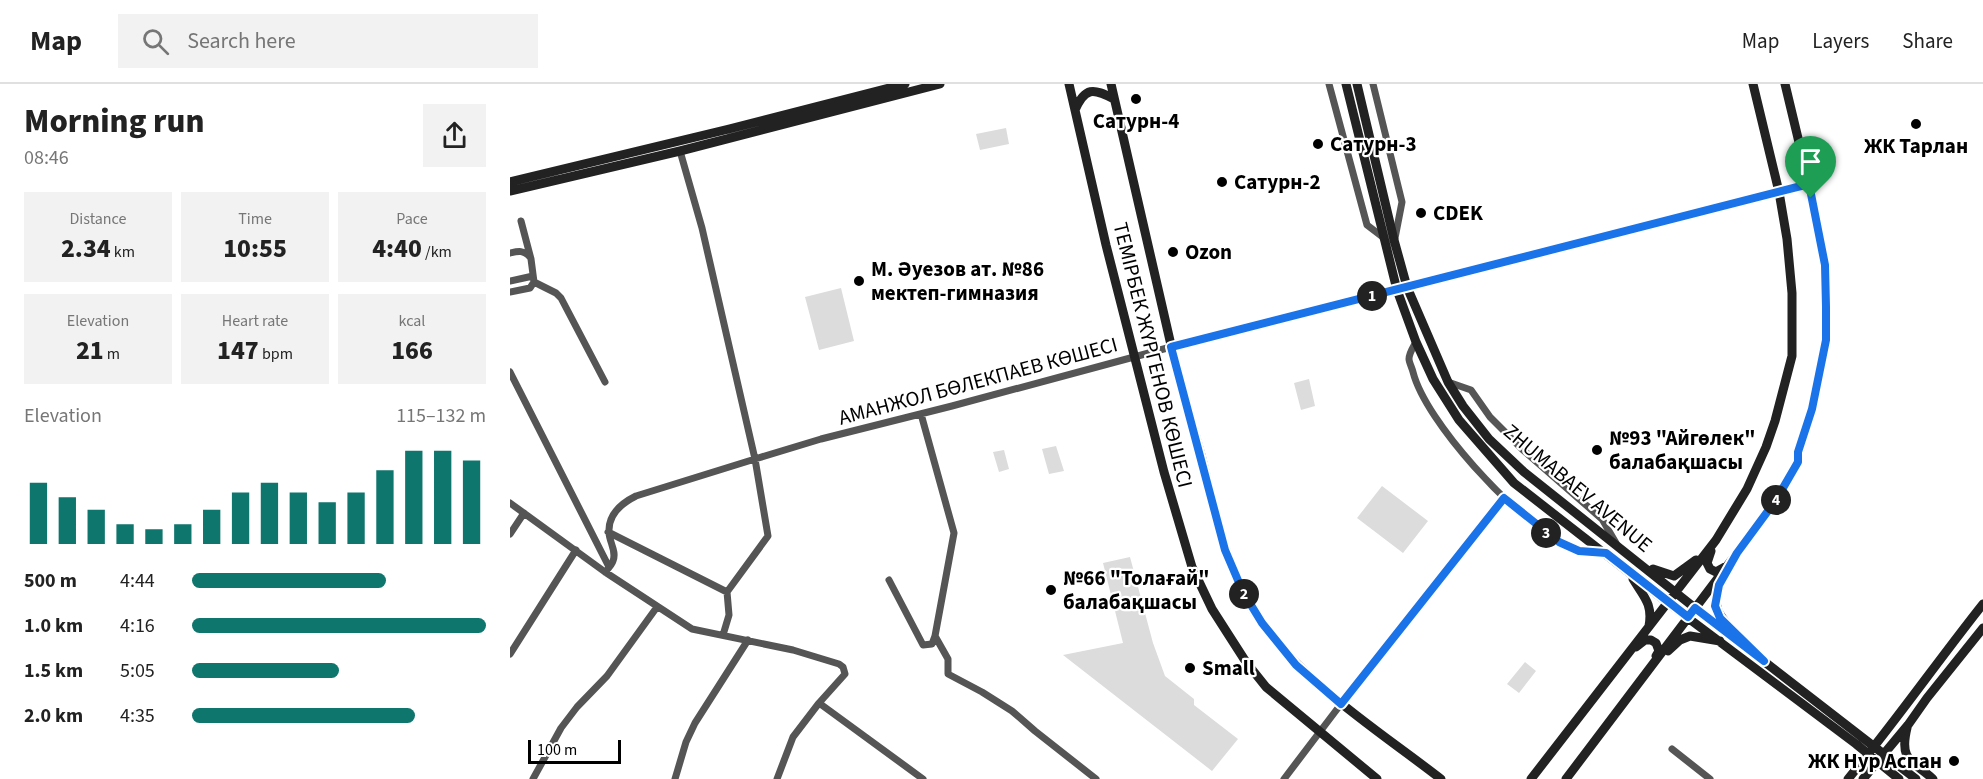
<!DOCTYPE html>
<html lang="en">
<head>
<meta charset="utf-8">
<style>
	body { margin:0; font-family:"Source Sans 3",sans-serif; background:#f2f2f2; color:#222; height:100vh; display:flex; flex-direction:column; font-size:22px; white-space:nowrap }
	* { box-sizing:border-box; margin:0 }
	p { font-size:20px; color:#767676 }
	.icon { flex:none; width:33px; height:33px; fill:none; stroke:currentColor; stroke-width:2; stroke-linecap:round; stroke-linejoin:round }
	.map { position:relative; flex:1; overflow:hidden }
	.side { display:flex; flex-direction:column; background:#fff; width:510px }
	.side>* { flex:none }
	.scale { position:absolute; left:18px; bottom:15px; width:93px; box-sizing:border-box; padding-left:6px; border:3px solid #000; border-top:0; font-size:16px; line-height:21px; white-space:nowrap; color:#000; -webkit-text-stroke:4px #fff; paint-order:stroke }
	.pin { position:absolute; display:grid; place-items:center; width:51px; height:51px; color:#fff; margin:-62px -26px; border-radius:50% 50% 50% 0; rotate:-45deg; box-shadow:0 0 6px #0007 }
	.pin .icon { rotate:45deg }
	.km { position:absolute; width:30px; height:30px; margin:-15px; border-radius:50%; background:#222; color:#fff; font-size:16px; line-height:30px; text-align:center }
	.round { display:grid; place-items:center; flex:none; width:63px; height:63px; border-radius:0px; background:#f2f2f2 }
	.head { display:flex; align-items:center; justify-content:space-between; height:102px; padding:0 24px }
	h1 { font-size:33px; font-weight:800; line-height:45px }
	.figures { display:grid; grid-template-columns:repeat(3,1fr); gap:9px; height:102px; padding:6px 24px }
	.figures div { display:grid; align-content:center; border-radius:0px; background:#f2f2f2; text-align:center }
	.figures b { font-size:26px; font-weight:800 }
	.figures small { font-size:16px; font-weight:400 }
	.figures p { font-size:16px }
	.chart { height:168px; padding:12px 24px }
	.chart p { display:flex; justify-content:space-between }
	.chart svg { width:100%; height:108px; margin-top:6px; stroke:#0f766e; stroke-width:6 }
	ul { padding:0 24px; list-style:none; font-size:20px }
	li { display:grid; grid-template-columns:96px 72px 1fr; align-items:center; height:45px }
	li i { height:15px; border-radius:8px; background:#0f766e }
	header { display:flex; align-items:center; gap:36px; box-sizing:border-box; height:84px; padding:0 30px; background:#fff; border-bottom:2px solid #e0e0e0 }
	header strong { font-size:28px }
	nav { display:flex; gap:33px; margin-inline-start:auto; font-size:21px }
	.search { width:420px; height:54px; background:#f2f2f2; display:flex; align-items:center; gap:15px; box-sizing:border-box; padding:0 21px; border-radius:0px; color:#767676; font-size:22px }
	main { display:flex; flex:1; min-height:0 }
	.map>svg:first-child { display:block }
	.park { fill:#dcdcdc }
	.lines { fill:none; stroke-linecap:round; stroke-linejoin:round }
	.street { stroke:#555; stroke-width:7 }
	.secondary { stroke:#222; stroke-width:9 }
	.route-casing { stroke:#fff; stroke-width:12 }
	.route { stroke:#1a73e8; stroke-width:8 }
	.poi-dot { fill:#000; stroke:#fff; stroke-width:2 }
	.labels { text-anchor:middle; stroke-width:4.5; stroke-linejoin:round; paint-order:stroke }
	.poi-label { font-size:21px; font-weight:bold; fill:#000; stroke:#fff; text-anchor:start }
	.street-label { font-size:21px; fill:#000; stroke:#fff }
</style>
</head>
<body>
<header>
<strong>Map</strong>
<div class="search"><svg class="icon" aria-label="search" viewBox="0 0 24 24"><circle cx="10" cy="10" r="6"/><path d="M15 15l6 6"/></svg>Search here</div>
<nav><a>Map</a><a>Layers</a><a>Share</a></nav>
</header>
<main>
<section class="side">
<div class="head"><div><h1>Morning run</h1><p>08:46</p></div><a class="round"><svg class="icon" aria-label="share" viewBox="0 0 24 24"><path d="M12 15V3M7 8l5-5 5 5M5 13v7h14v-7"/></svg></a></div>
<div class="figures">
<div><p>Distance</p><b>2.34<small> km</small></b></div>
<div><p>Time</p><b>10:55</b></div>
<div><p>Pace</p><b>4:40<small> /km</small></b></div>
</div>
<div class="figures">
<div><p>Elevation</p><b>21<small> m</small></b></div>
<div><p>Heart rate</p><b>147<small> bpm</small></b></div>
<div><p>kcal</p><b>166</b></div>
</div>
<div class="chart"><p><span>Elevation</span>115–132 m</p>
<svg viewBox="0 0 160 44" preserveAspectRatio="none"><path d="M5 44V19M15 44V25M25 44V30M35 44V36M45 44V38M55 44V36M65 44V30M75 44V23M85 44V19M95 44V23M105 44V27M115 44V23M125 44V14M135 44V6M145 44V6M155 44V10"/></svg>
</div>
<ul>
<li><b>500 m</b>4:44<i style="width:66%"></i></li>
<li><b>1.0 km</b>4:16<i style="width:100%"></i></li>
<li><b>1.5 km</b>5:05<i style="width:50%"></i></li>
<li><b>2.0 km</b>4:35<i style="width:76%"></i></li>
</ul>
</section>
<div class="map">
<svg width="1473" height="695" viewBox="0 0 1473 695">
	<rect width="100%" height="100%" fill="#fff"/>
	<path class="park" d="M496 44 499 60 470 66 466 50Z
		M331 204 344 257 309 266 295 213Z
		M799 295 805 322 791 326 784 299Z
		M546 362 554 387 539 390 532 365Z
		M494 366 499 385 489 388 483 368Z
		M872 402 918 437 893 469 847 434Z
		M620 473 643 559 655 592 684 615V621L728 655 702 687 553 571 613 559 593 479Z
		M1015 578 1026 587 1009 609 997 600Z"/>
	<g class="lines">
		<path class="street" d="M819 0 857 141 874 154
			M863 0 892 118 885 154
			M170 67 192 144 245 375 311 355 442 322 661 263 1299 100
			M0 169C9 167 13 166 20 173
			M0 197 23 192
			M24 198 46 209 51 214 95 298
			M0 208 20 204 24 198 21 175 11 137
			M906 258C904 262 899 269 899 275 899 278 902 284 903 288 916 339 1004 432 1050 459 1064 467 1078 468 1094 469
			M0 288 99 483
			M938 298 961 306 980 333 1012 365 1092 435 1106 459
			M0 419 95 488 182 545 283 566 329 580 333 583 335 590 309 619 283 653 267 695
			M98 448 217 508
			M0 450 14 429
			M95 488C98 485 102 481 103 477 107 467 99 458 99 448 98 430 112 419 126 412L245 375 258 452 217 508 219 531 213 551
			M379 496 413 561 422 560 425 552 444 449 411 330
			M425 552 438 575V590L472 608 502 627 525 647 586 695
			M0 570 66 466
			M309 619 413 695
			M1162 665 1200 695
			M23 695 51 644 67 623 97 592 147 523
			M165 695 176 658 185 639 238 556
			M774 695 831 620 994 414"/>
		<path class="secondary" d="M559 0 596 161 654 388 682 483 702 525 718 550 736 578 756 603 867 695
			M601 0C621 87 641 174 661 261 669 298 681 334 691 371 706 429 716 492 753 541 800 604 869 647 931 695
			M836 0 887 206 906 258 923 295 949 336 1004 399 1158 519 1346 660 1389 695
			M847 0 884 156 897 203 938 298 953 322 979 355 1014 388 1185 524 1406 695
			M565 26C575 3 583 4 604 15
			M0 98 219 45 395 0
			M0 107 170 67 430 0
			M1201 467 1197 479 1200 485 1206 488 1215 483
			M1143 485 1164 492 1186 476
			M1214 492C1198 521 1208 532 1229 552
			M1123 495C1134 513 1143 520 1139 542
			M1126 563 1135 556H1141L1146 559 1149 567 1146 572
			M1158 567 1170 556 1180 552 1210 557
			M1397 644C1389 677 1402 676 1423 695
			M1021 695 1206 456 1237 405 1256 363 1265 337 1282 272V209L1277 155 1269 108 1243 0
			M1056 695 1239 453 1266 416 1288 378 1289 368 1302 325 1316 256 1315 181 1299 100 1275 0
			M1338 695C1385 638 1427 578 1473 520
			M1353 695 1398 641 1417 614 1473 544"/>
	</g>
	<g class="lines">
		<g class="route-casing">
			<path id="route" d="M1299 100 1315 181 1316 223V256L1302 325 1288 368V378L1266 416 1227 469 1209 501 1205 522 1210 534 1254 577 1185 524 1178 533 1096 469 1069 467 1049 458 994 414 831 620 786 581 752 539 733 508 715 466 661 263Z"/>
		</g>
		<use href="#route" class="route"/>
	</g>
	<g class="poi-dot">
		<circle cx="626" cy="15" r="6"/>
		<circle cx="1406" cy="40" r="6"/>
		<circle cx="808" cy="60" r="6"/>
		<circle cx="712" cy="98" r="6"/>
		<circle cx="911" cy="129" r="6"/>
		<circle cx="663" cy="168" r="6"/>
		<circle cx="349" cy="197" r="6"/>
		<circle cx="1087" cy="366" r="6"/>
		<circle cx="541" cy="506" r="6"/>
		<circle cx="680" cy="584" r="6"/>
		<circle cx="1444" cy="677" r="6"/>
	</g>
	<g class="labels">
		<g class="poi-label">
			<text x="626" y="44" text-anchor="middle">Сатурн-4</text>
			<text x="820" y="67">Сатурн-3</text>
			<text x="1406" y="69" text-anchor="middle">ЖК Тарлан</text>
			<text x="724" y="105">Сатурн-2</text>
			<text x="923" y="136">CDEK</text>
			<text x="675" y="175">Ozon</text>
			<text x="361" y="192">М. Әуезов ат. №86<tspan x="361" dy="24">мектеп-гимназия</tspan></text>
			<text x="1099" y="361">№93 "Айгөлек"<tspan x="1099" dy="24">балабақшасы</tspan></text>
			<text x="553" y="501">№66 "Толағай"<tspan x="553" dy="24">балабақшасы</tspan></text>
			<text x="692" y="591">Small</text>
			<text x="1432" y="684" text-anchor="end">ЖК Нур Аспан</text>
		</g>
		<g class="street-label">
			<text transform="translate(643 271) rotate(76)" y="7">ТЕМІРБЕК ЖҮРГЕНОВ КӨШЕСІ</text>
			<text transform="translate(468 297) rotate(-15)" y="7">АМАНЖОЛ БӨЛЕКПАЕВ КӨШЕСІ</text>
			<text transform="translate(1068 404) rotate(40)" y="7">ZHUMABAEV AVENUE</text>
		</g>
	</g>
</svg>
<div class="scale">100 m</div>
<div class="pin" style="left:1301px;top:114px;background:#1e9e55"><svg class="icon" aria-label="arrive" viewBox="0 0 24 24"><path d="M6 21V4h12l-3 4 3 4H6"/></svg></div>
<b class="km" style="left:862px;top:212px">1</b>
<b class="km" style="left:734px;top:510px">2</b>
<b class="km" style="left:1036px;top:449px">3</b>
<b class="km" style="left:1266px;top:416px">4</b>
</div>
</main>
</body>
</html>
